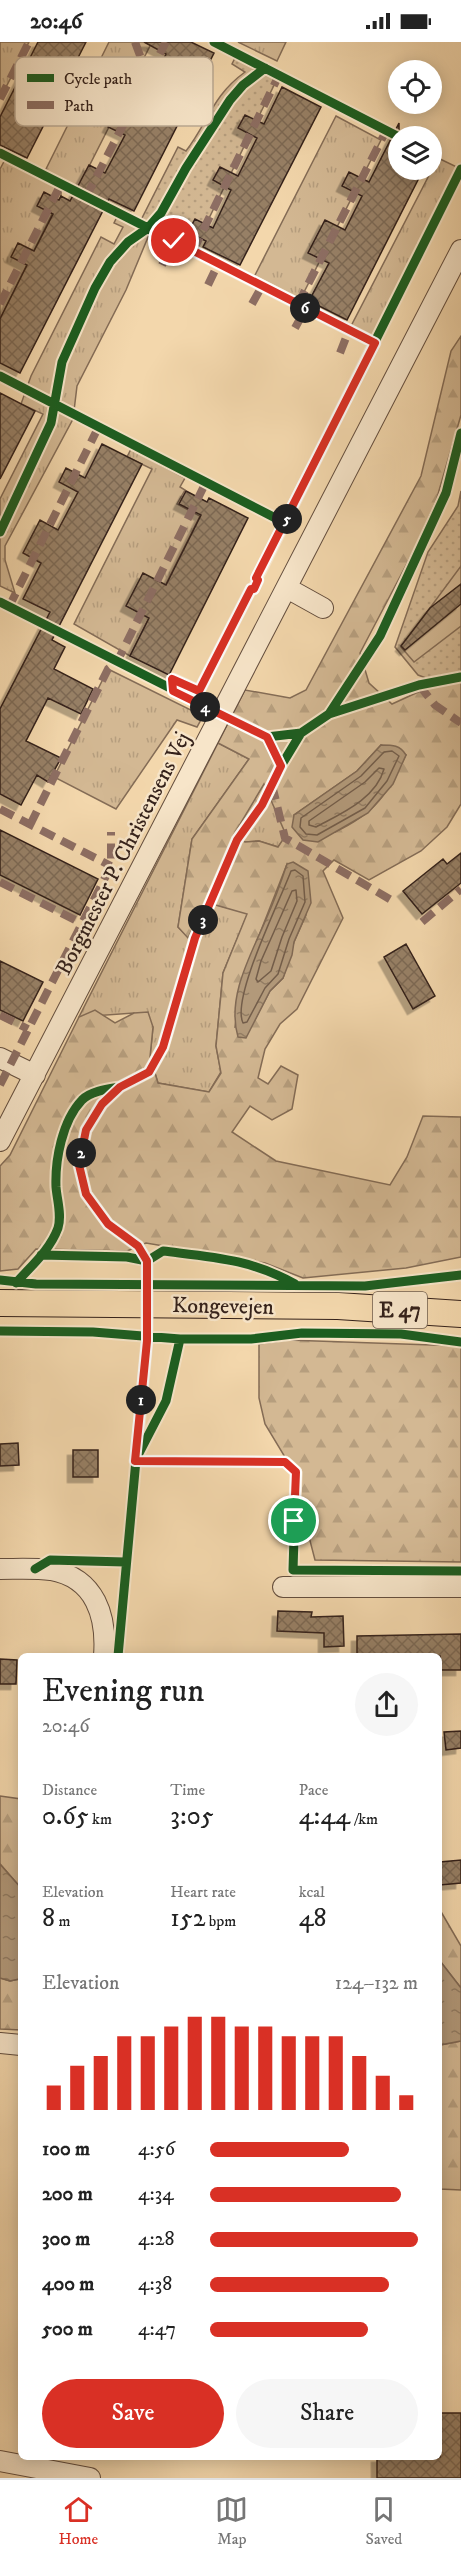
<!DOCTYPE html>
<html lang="en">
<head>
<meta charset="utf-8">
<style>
	body { margin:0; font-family:"IM FELL DW Pica",serif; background:#f6f6f6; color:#222; height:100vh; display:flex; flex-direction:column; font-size:22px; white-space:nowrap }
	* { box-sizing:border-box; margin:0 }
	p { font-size:20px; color:#767676 }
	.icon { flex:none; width:33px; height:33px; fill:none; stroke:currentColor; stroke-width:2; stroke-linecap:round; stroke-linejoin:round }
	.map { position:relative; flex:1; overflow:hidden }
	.details { position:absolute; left:18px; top:1611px; width:424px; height:807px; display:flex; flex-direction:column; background:#fff; border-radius:9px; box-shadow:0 3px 15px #0003 }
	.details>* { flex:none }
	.tools { position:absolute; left:388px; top:18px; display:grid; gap:12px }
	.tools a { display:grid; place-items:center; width:54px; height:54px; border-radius:50%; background:#fff; box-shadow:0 3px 15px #0003; font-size:30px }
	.pin { position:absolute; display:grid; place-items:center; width:51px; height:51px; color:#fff; margin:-26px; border:3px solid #fff; border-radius:50%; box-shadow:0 2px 6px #0007 }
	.km { position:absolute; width:30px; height:30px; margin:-15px; border-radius:50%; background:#222; color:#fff; font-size:16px; line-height:30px; text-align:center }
	.round { display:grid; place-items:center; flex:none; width:63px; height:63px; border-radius:32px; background:#f6f6f6 }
	.headline { display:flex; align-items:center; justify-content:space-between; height:102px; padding:0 24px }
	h1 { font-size:33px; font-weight:600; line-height:45px }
	.figures { display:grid; grid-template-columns:repeat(3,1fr); gap:9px; height:102px; padding:6px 24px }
	.figures div { display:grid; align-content:center }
	.figures b { font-size:26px; font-weight:600 }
	.figures small { font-size:16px; font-weight:400 }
	.figures p { font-size:16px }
	.chart { height:168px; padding:12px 24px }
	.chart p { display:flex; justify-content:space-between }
	.chart svg { width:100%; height:108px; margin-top:6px; stroke:#d93025; stroke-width:6 }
	.button { display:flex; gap:12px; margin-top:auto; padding:12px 24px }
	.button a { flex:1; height:69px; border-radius:36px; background:#d93025; color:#fff; font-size:24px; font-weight:600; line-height:69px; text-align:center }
	.button a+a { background:#f6f6f6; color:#222 }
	ul { padding:0 24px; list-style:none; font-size:20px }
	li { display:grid; grid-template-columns:96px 72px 1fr; align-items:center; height:45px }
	li i { height:15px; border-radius:8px; background:#d93025 }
	.status { display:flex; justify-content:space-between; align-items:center; height:42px; padding:0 30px; background:#fff; direction:ltr }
	.status svg { height:16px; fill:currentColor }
	.dock { display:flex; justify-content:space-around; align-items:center; height:84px; border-top:2px solid #e0e0e0; background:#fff; font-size:16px; color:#767676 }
	.dock a { display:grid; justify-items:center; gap:3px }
	.dock .selected { color:#d93025 }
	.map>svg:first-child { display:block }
	.grass { fill:url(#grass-tufts); stroke:#846c56; stroke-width:1.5 }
	.forest { fill:url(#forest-firs); stroke:#846c56; stroke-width:1.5; fill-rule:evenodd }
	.park { fill:url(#park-dots); stroke:#846c56; stroke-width:1.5 }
	.garden { fill:#d3b893; stroke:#846c56; stroke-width:1.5 }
	.water { fill:url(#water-ripples); stroke:#806954; stroke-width:1.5 }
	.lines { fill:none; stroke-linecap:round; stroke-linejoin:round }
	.shore { stroke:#735d4a; stroke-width:1.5 }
	.building { fill:url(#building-cross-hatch); stroke:#34211a; stroke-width:1.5; filter:url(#shadow) }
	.minor-casing { stroke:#644e3e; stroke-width:22 }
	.major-casing { stroke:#34211a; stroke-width:28 }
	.minor { stroke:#f7e5c9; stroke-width:20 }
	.major { stroke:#f3d7ac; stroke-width:26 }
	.quiet { stroke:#8d6e63; stroke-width:8; stroke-dasharray:15 8; stroke-linecap:butt }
	.cycleway-casing { stroke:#f7e5c9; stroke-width:13 }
	.cycleway { stroke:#1b5e20; stroke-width:9 }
	.route-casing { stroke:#fff; stroke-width:12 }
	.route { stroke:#d93025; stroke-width:8 }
	.labels { text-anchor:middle; stroke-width:5; stroke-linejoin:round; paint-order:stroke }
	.shield { fill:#f7e5c9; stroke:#6e5c4e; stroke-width:1.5 }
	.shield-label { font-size:21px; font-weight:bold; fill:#34211a }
	.street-label { font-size:22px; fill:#34211a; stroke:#f7e5c9 }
	.key { fill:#f7e5c9; stroke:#bcaa94; stroke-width:1.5 }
	.key-label { font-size:16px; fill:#34211a }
</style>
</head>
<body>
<div class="status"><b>20:46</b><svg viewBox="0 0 49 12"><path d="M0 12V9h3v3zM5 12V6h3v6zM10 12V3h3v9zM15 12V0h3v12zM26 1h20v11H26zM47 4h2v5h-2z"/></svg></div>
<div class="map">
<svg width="461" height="2436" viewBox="0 0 461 2436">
	<defs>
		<pattern id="grass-tufts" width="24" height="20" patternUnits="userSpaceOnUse" patternTransform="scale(1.5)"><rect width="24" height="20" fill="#d3b893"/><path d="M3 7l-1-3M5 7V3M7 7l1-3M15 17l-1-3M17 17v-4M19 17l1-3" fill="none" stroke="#b69e7e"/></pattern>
		<pattern id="forest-firs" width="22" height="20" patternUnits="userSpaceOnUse" patternTransform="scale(1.5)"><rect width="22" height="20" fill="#d3b893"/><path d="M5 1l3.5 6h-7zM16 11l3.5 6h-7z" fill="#b69e7e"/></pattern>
		<pattern id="park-dots" width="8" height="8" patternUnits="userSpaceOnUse" patternTransform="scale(1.5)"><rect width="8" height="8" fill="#d3b893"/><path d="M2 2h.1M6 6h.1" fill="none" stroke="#b69e7e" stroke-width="1.8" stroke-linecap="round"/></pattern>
		<pattern id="water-ripples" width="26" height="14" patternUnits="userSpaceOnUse" patternTransform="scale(1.5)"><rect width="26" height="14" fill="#b2997a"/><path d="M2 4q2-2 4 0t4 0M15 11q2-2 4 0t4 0" fill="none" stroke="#927c63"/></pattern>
		<pattern id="building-cross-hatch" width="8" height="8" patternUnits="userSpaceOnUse" patternTransform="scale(1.5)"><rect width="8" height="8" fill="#978066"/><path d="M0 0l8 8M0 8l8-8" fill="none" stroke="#7c6853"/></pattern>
		<filter id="shadow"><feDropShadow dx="-5.5" dy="5.5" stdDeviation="0" flood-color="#0004"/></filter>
	</defs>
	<rect width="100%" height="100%" fill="#f3d7ac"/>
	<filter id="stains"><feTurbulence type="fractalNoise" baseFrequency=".00333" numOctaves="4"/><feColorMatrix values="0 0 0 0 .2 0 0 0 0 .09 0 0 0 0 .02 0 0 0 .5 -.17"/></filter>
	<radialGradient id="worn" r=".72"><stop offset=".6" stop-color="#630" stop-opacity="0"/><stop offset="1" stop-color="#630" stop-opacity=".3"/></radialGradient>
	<path class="grass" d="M0 0H29L0 57Z
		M109 0H152L76 150 61 143V154L0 277V127L7 114 43 133Z
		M238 0H286L277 19Z
		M336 74 381 98 298 262 252 239Z
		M438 116 461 127 375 301 349 288Z
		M119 171 151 188 126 248 77 344 73 377 5 504V518L15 551 0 544V457L43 372 21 362 31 334 101 195 114 202 123 185 114 181Z
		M131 407 185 436 180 445 185 448 177 462 200 474 130 614 74 582 152 427 127 415Z
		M108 627 203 674 197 685 177 678 116 767 54 735Z
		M218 701 249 717 192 797 178 885 188 895 205 860 248 871 223 931 216 1004 221 1030 209 1050 158 1041 150 1015 153 985 134 971 79 975Z
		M264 741 287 793 278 805 259 799 245 800 232 794Z"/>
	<path class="forest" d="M461 294V373L436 459 414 508 360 611 369 641 392 662 427 646 461 639V762L447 785 421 809 369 838 334 818 323 829 343 876 297 967 280 982 265 1007 258 1036 268 1042 281 1024 298 1033 292 1067 272 1078 250 1064 232 1090 276 1119 390 1143 407 1115 423 1074 461 1075V1215L406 1226 303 1236 265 1221 146 1201 127 1209 36 1207 18 1227 0 1229V1124L10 1113 79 975 95 968 115 981 134 971 148 970 153 985 150 1015 158 1041 209 1050 221 1031 216 1004 223 931 247 872 205 860 188 896 178 885 192 797 249 717 218 701 245 648 290 656 306 648 421 434 451 309ZM381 703 406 713C386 753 377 770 335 790L294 773 357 729ZM264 742 286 793 278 805 259 799 245 800 233 794ZM287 822 306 873 294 900 283 936 270 949 254 979 235 985 242 937Z
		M287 1298 461 1304V1520L315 1518 291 1425 265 1382 259 1356V1302Z
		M0 1754 21 1757V1846L0 1822Z
		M440 1868 461 1904V1946L440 1919Z
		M21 1932V1988L0 1987V1936L10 1939 19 1937Z
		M461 1999V2148L440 2147V2003Z"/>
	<path class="park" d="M237 12 279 33 193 209 139 182 178 105 186 109C209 79 212 54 245 30L232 22Z
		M461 449V631L426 636 418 633 395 605 428 510 458 464Z"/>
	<path class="garden" d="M461 524V584L414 620 401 605Z"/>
	<path class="water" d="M381 703C393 703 400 703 406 713L393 742 368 771 318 800 303 798 292 785 294 773 357 729Z
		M293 820 308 829 311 861 294 900 292 913 283 936 270 949 246 996 238 995C226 954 252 911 267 875 275 857 281 840 287 822Z
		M0 1822 21 1846V1932L19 1937 10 1939 0 1936Z
		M440 1919 461 1946V1999L440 2003Z"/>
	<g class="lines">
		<path class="shore" d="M392 709 399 714 387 739 365 766 317 793 306 792 300 785 301 776 361 734 384 710Z
			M379 726 384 727C376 757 340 772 316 785L309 783V779L365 740Z
			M295 828 303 834 305 860 289 897 278 932 265 946 247 980 243 981C231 956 280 859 291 829Z
			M296 848 297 859 282 895 271 929 258 940 256 937 261 919 292 849Z"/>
	</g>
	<path class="building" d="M38 0H86L27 116 0 103V75Z
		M144 0H191L214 11 134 169 109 157 20 331 0 321V277L27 223 11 215 18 201 34 209 53 172 37 164 44 150 59 158 61 154 70 159 89 123 105 131 125 93 108 85 115 71 132 80 166 12Z
		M282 45 321 65 240 223 203 205 206 199 188 190 195 177 213 186 231 148 213 138 220 125 238 134 257 96 238 86 245 73 264 82Z
		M399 81V128H423L347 278 309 259 329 221 308 211 325 178 345 188 362 154 342 144 349 130 369 140Z
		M0 351 35 369 0 437Z
		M102 402 142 422 52 598 65 605 54 627 93 647 81 672 48 656 26 699 61 716 48 740 37 733 21 763 0 752V667L50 570 23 557 41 521 23 511 40 478 58 488 78 450 59 440 66 426 85 436Z
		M186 449 207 460 209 456 248 476 169 633 130 614 149 576 126 564 143 531 166 543 201 473 179 462Z
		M461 542V562L405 608 401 604 430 566Z
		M0 788 98 837 80 873 0 833Z
		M461 811V841L422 872 403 849 443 817 447 822Z
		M406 902 435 954 413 967 384 915Z
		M0 919 43 940 23 979 0 968Z
		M18 1401 19 1423 0 1424V1402Z
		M73 1408H98V1435H73Z
		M278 1569 312 1570 311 1575 343 1574 344 1604 324 1605V1591L277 1589Z
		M461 1592V1628H440V1614H357V1594Z
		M0 1617 17 1618 16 1642H0Z
		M461 1689V1706L446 1708 444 1690Z
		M461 1818V1841L440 1843V1820Z
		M440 2371H461V2436H377V2415H440Z"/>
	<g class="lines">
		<g class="minor-casing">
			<path id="minor" d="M287 546 323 566
				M0 1016 35 1033
				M0 1099 461 208
				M0 1527C17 1527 35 1526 51 1528 96 1536 107 1575 104 1614
				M283 1545H461
				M0 2001 21 2003
				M0 2419 90 2436"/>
		</g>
		<g class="major-casing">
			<path id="major" d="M0 1261 338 1264 461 1272"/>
		</g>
		<use href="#minor" class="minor"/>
		<use href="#major" class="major"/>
		<path class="quiet" d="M135 0 148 35
			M0 57 29 0
			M86 155 166 0
			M193 209 279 33
			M162 223 174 199
			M208 243 218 222
			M0 262 61 142
			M252 262 262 244
			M298 262 386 89
			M295 286 306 266
			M340 311 349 288
			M9 565 99 384
			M419 643 435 663 461 681
			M272 743 285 796 393 859
			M0 767 111 824
			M30 783 108 627 117 620 206 440
			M0 840 83 882
			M422 880 461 847
			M0 973 28 987
			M0 1043 111 824V790"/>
		<g class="cycleway-casing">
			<path id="cycleway" d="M214 0 399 95
				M0 111 375 301
				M0 334 285 481
				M0 490 51 381 62 320 95 246 110 220 128 200 148 186 161 171 186 126 230 58 243 43 265 26
				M0 560 267 695 301 691
				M173 649V637L199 649 251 547H253L258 538 257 536 461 127
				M329 672 419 643 461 635
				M41 1213 127 1215 147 1219 163 1209C212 1215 251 1217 295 1242
				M0 1238 36 1242 365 1244 461 1233
				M16 1241C31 1224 50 1208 58 1186 62 1173 57 1158 56 1145 55 1118 62 1079 82 1058 91 1049 108 1047 120 1045
				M0 1289 93 1290 180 1297H251L302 1291 401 1292 461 1300
				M180 1297 166 1359 135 1419 285 1420 296 1430 293 1528 461 1529
				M35 1527 50 1518 125 1520
				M118 1614 147 1298V1219L138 1204 108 1182 86 1152 79 1123 86 1088 102 1062 120 1045 149 1030 163 1005 195 896 237 798 262 763 281 724 301 691 329 672 380 594 446 451 461 391"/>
		</g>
		<use href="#cycleway" class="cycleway"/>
	</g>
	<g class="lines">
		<g class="route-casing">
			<path id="route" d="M174 199 375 301 256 536 258 538 254 547H251L199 649 172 637 173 649 267 695 281 724 262 763 237 798 195 896 163 1005 149 1030 120 1045 102 1062 86 1088 79 1123 86 1152 108 1182 138 1204 147 1219V1299L135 1419 285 1420 296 1430 294 1479"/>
		</g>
		<use href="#route" class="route"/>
	</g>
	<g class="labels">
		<rect class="shield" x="373" y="1250" width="54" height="36" rx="4.5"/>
		<g class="shield-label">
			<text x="400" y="1275">E 47</text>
		</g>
		<g class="street-label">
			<text transform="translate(122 811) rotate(-63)" y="8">Borgmester P. Christensens Vej</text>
			<text transform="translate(223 1263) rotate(1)" y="8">Kongevejen</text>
		</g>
	</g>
	<rect x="15" y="15" width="198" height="69" rx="9" class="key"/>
	<rect x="27" y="32" width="27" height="8" fill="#1b5e20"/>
	<rect x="27" y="59" width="27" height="8" fill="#8d6e63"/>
	<g class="key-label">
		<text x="64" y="42">Cycle path</text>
		<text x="64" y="69">Path</text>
	</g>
	<rect width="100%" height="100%" filter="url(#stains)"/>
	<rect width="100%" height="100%" fill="url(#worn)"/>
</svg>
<div class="tools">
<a><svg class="icon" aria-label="locate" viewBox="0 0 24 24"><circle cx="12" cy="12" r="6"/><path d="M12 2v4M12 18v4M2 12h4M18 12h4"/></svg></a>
<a><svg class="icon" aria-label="layers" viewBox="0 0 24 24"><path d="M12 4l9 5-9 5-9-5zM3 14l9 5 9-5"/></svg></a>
</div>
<div class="pin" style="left:294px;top:1479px;background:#1e9e55"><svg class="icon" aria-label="arrive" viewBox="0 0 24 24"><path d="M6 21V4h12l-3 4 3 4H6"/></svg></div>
<div class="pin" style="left:174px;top:199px;background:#d93025"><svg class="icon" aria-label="check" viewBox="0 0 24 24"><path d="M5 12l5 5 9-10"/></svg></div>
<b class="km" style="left:141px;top:1358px">1</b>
<b class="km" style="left:81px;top:1111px">2</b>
<b class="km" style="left:203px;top:878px">3</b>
<b class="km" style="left:205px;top:665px">4</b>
<b class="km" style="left:287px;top:477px">5</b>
<b class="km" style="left:305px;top:266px">6</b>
<section class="details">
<div class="headline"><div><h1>Evening run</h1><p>20:46</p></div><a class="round"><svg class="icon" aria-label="share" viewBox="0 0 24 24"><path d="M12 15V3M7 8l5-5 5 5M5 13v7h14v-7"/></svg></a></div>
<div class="figures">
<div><p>Distance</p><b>0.65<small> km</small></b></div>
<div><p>Time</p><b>3:05</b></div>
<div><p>Pace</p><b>4:44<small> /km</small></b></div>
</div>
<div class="figures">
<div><p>Elevation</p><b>8<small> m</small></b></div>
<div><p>Heart rate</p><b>152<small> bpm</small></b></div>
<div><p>kcal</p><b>48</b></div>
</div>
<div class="chart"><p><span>Elevation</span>124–132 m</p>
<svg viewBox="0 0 160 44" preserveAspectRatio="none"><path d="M5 44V34M15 44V26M25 44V22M35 44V14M45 44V14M55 44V10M65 44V6M75 44V6M85 44V10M95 44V10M105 44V14M115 44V14M125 44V14M135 44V22M145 44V30M155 44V38"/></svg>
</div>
<ul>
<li><b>100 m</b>4:56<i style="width:67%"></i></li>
<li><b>200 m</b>4:34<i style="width:92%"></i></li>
<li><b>300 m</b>4:28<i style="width:100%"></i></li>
<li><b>400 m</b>4:38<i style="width:86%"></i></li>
<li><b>500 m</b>4:47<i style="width:76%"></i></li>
</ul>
<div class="button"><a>Save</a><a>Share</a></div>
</section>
</div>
<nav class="dock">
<a class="selected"><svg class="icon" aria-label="home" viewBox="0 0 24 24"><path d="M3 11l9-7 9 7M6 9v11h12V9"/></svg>Home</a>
<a><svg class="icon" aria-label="map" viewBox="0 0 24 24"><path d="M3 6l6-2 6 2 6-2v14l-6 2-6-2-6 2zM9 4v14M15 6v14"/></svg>Map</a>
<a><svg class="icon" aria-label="saved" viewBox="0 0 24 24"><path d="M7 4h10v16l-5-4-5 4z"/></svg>Saved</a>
</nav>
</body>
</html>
